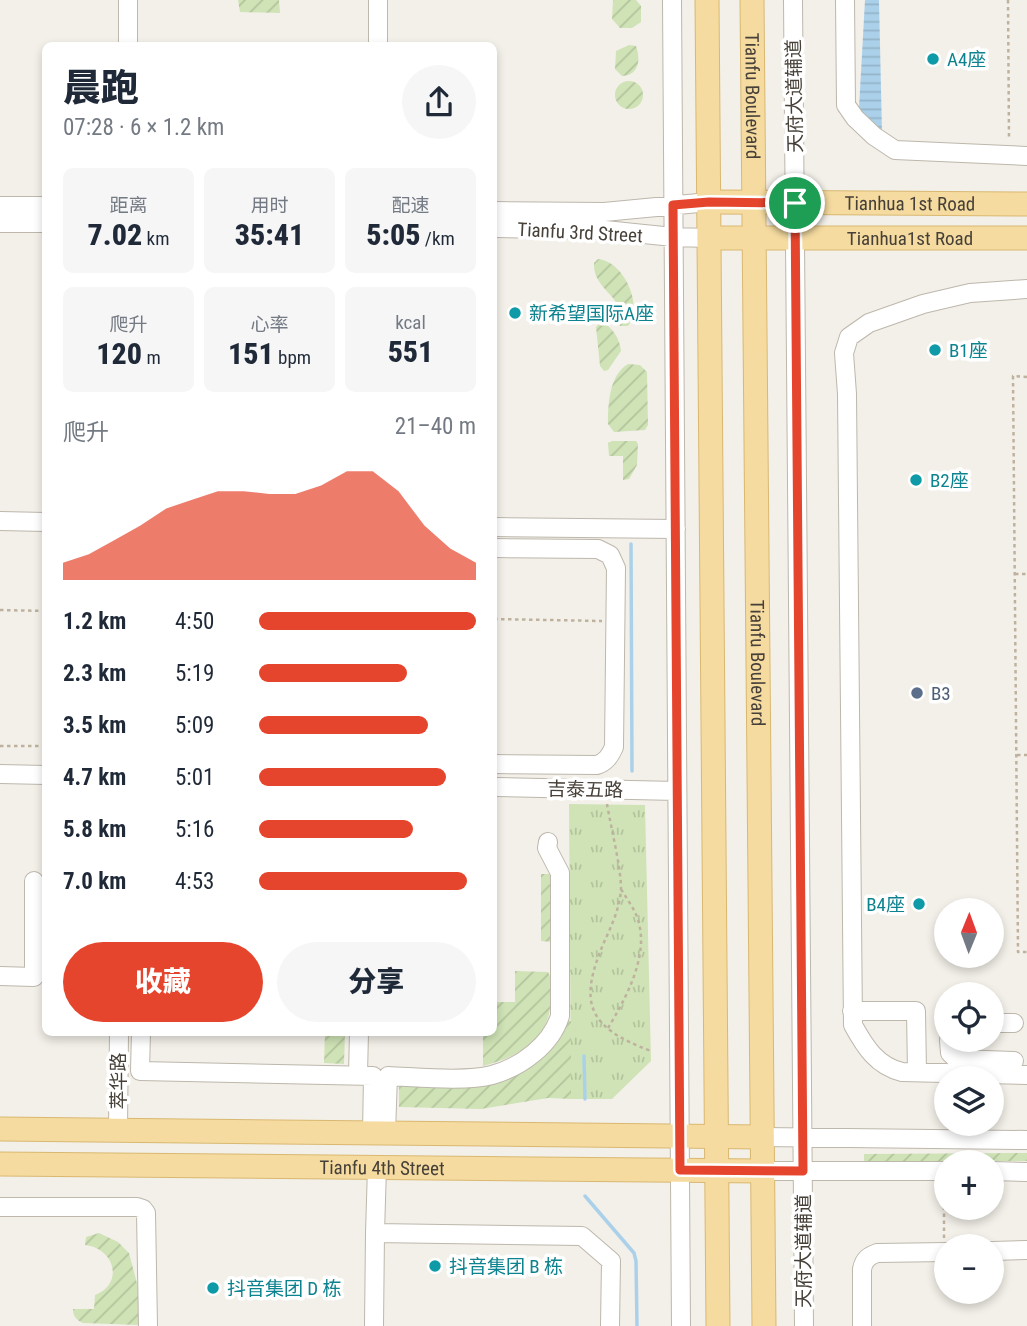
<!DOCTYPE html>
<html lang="zh">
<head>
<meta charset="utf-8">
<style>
	body { margin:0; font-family:"Roboto Condensed","Noto Sans SC",sans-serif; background:#f6f6f7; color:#1f2937; height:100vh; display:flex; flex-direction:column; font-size:26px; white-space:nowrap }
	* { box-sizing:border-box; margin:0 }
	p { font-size:23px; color:#747a83 }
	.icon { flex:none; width:38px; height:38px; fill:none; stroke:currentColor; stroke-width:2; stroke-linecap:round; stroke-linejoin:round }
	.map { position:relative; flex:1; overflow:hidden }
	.side { position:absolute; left:42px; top:42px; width:455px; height:994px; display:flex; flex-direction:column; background:#fff; border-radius:10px; box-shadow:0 4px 10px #0003 }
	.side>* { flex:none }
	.needle { width:46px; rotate:1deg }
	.tools { position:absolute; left:934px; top:898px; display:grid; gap:14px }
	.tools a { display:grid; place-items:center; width:70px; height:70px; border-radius:50%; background:#fff; box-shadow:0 4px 10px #0003; font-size:35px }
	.pin { position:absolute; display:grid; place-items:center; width:60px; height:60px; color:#fff; margin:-30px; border:4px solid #fff; border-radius:50%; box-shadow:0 2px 7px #0007 }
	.round { display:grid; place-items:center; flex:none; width:74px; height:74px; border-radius:37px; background:#f6f6f7 }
	.overview { display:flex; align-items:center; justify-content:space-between; height:119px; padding:0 21px }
	h1 { font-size:38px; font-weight:800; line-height:52px }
	.metrics { display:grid; grid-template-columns:repeat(3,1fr); gap:10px; height:119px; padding:7px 21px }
	.metrics div { display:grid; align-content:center; border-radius:10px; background:#f6f6f7; text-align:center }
	.metrics b { font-size:30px; font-weight:800 }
	.metrics small { font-size:19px; font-weight:400 }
	.metrics p { font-size:19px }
	.chart { height:196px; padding:14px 21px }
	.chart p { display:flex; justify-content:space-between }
	.chart svg { width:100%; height:126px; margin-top:7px; fill:#e6452d; opacity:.7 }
	.action { display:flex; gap:14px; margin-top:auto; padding:14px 21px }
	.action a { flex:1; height:80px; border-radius:42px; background:#e6452d; color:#fff; font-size:28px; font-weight:800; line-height:80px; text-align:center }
	.action a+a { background:#f6f6f7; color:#1f2937 }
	ul { padding:0 21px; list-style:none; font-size:23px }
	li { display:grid; grid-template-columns:112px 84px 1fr; align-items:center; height:52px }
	li i { height:18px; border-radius:9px; background:#e6452d }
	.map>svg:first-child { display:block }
	.park { fill:url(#park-tufts) }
	.garden { fill:url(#garden-furrows) }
	.water { fill:url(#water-rules) }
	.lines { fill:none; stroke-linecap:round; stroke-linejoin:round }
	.stream { stroke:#abd1ea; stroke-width:3.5 }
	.minor-casing { stroke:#bdb7ac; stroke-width:20 }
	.major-casing { stroke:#d9b871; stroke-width:25 }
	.path { stroke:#beb29f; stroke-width:2.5; stroke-dasharray:3.5 3.5; stroke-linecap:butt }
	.minor { stroke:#fff; stroke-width:18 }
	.major { stroke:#f5dba0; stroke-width:23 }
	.route-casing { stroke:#fff; stroke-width:14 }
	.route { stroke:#e6452d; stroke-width:9 }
	.culture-dot { fill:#0f9aa8; stroke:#fff; stroke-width:2.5 }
	.service-dot { fill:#5c6f8a; stroke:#fff; stroke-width:2.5 }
	.labels { text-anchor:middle; stroke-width:7; stroke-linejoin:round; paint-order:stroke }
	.culture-label { font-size:19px; fill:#0d838f; stroke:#fff; text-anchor:start }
	.street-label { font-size:19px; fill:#464038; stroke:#fff }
	.service-label { font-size:19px; fill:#4e5e75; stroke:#fff; text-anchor:start }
</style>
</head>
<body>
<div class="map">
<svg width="1027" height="1326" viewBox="0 0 1027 1326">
	<defs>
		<pattern id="park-tufts" width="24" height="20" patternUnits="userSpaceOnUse" patternTransform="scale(1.75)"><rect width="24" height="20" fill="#cfe3b6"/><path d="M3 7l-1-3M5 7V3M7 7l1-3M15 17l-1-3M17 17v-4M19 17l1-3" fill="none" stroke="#b3c49d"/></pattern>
		<pattern id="garden-furrows" width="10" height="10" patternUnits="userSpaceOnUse" patternTransform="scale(1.75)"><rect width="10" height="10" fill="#cfe3b6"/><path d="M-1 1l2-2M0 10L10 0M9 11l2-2" fill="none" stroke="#b3c49d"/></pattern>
		<pattern id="water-rules" width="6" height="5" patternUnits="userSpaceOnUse" patternTransform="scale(1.75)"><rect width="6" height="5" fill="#abd1ea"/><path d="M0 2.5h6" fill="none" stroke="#94b4c9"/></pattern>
	</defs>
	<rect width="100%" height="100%" fill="#f3f0e9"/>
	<path class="park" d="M569 804 645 805 651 1061 612 1099H571Z"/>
	<path class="garden" d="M238 0H279L280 13 240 12Z
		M613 0H636L641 6V22L632 28H620L612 19Z
		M629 45 636 46C641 60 639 75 622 76L615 69 616 51Z
		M615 95a14 14 0 1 1 28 0a14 14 0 1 1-28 0Z
		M598 259C624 261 644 306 628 326H620L613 315 617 317 620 314C619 294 593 288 594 263Z
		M601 322C612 326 620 339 621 351L608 370 604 371 600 366 596 327Z
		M628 364 640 365 647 372 648 425 645 430 614 432 608 424C608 405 609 375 628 364Z
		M612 441H636L638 444 637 465 629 479 623 480V456H609L608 443Z
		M541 874H552V942L541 941Z
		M515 971 548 972C553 980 551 989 551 998 550 1040 520 1056 483 1066V1033L494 1032V1002H515Z
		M564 1021H571V1099L548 1098 481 1109 399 1107V1085L480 1086 500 1081Z
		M325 1033H345L344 1064 324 1063Z
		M1027 1153V1161H864V1154Z
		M99 1233 118 1242 129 1253 139 1291V1325L83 1323C76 1320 73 1316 73 1309H94L95 1295C125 1283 114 1248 85 1245L86 1237Z"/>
	<path class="water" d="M865 0H879L882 133 860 113 859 108Z"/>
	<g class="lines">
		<path class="stream" d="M631 544 632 771
			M584 1056 585 1099
			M585 1196 634 1253 636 1261 637 1326"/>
		<g class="minor-casing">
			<path id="minor" d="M672 0 681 1326
				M793 0 804 1326
				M845 0 846 105 855 118 874 136 895 150 1027 156
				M128 46V0
				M378 46V0
				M0 206H46
				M494 211 604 212 709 202
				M0 223H46
				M494 228 605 230 673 237 709 238
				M1027 289 970 293 923 304 869 323 849 337 844 353 847 394 853 1025C865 1047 877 1066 902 1072L1027 1075
				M0 521 46 522
				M494 527 676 529
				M494 548 598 549 610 555 616 568 614 747C610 756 606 762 597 765L494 764
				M0 774 46 775
				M494 787 677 791
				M0 976 34 977V881
				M852 1011H916L917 1072
				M992 1023H1014
				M141 1032 140 1071 373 1076 372 1133
				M949 1040 950 1053 956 1059 1014 1061
				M358 1075 359 1032
				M118 1130 119 1032
				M386 1133 388 1076C416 1077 466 1082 492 1075 521 1067 551 1045 560 1016V873L547 848 548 842
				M762 1137 1027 1140
				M377 1167 375 1233 582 1236 611 1261 610 1326
				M762 1171H947
				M992 1171 1027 1172
				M0 1207H137L143 1209 146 1213 148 1326
				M992 1251 1027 1250
				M374 1326 375 1233
				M862 1326V1269C864 1259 869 1256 877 1253L947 1252"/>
		</g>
		<g class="major-casing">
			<g id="major">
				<path d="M707 0 718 1326"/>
				<path id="s1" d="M752 0 764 1326"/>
				<path id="s2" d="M709 202 1027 204"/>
				<path id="s3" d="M709 238H1027"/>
				<path d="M0 1129 762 1137"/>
				<path id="s4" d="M0 1164 762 1171"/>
			</g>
		</g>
		<path class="path" d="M1008 0 1009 140
			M1027 377 1013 376 1018 952H1027
			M1015 574H1027
			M0 610 46 611
			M494 619 602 621
			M0 746H46
			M1017 755H1027
			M607 804C611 828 621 867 621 889 620 907 612 925 605 940 578 1002 586 1027 651 1051
			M608 1028C625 1000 646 961 640 928 638 913 628 901 621 889
			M944 1238V1185"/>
		<use href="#minor" class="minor"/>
		<use href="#major" class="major"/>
	</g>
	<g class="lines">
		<g class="route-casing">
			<path id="route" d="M709 202 795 203 803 1171 680 1170 673 205Z"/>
		</g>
		<use href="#route" class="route"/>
	</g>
	<g class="culture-dot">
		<circle cx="933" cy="59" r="7"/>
		<circle cx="515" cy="313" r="7"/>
		<circle cx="935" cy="350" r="7"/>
		<circle cx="916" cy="480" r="7"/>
		<circle cx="919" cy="904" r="7"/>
		<circle cx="435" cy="1266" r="7"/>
		<circle cx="213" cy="1288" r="7"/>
	</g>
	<circle class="service-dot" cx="917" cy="693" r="7"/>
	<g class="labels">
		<g class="culture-label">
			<text x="947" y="66">A4座</text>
			<text x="529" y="320">新希望国际A座</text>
			<text x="949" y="357">B1座</text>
			<text x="930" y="487">B2座</text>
			<text x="905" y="911" text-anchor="end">B4座</text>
			<text x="449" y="1273">抖音集团 B 栋</text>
			<text x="227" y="1295">抖音集团 D 栋</text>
		</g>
		<g class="street-label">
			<text dy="7" stroke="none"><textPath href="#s1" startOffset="96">Tianfu Boulevard</textPath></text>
			<text transform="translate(794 96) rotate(-91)" y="7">天府大道辅道</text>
			<text dy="7" stroke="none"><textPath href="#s2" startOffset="201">Tianhua 1st Road</textPath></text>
			<text transform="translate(580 232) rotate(3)" y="7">Tianfu 3rd Street</text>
			<text dy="7" stroke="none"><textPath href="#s3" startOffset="201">Tianhua1st Road</textPath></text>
			<text dy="7" stroke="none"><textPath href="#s1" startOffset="663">Tianfu Boulevard</textPath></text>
			<text transform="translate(585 789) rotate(1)" y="7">吉泰五路</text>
			<text transform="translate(118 1081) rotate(-90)" y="7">萃华路</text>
			<text dy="7" stroke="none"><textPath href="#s4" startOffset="382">Tianfu 4th Street</textPath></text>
			<text transform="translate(803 1251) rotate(-90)" y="7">天府大道辅道</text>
		</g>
		<g class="service-label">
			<text x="931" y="700">B3</text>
		</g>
	</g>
</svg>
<div class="tools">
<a><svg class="needle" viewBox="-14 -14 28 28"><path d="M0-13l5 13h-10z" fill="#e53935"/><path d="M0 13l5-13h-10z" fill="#747a83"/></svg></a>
<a><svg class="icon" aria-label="locate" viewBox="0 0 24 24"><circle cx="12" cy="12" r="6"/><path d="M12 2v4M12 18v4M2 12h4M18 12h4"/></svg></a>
<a><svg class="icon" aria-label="layers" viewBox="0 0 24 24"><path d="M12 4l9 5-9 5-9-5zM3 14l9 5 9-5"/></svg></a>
<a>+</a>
<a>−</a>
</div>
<div class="pin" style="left:795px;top:203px;background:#1e9e55"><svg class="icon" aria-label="arrive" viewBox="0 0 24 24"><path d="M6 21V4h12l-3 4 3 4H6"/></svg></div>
<section class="side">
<div class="overview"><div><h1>晨跑</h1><p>07:28 · 6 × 1.2 km</p></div><a class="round"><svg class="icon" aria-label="share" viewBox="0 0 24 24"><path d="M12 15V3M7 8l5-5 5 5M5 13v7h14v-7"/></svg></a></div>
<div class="metrics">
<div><p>距离</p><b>7.02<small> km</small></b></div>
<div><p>用时</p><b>35:41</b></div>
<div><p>配速</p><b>5:05<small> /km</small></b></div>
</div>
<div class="metrics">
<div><p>爬升</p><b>120<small> m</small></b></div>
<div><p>心率</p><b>151<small> bpm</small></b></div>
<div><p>kcal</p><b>551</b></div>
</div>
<div class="chart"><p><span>爬升</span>21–40 m</p>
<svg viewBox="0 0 160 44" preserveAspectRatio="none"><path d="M0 44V38L10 35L20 30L30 25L40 19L50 16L60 13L70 13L80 14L90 14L100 11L110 6L120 6L130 13L140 25L150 33L160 38V44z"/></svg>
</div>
<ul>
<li><b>1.2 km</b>4:50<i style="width:100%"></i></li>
<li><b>2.3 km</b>5:19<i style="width:68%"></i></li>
<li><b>3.5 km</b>5:09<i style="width:78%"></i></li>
<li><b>4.7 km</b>5:01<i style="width:86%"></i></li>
<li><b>5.8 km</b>5:16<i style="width:71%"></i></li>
<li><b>7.0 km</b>4:53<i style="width:96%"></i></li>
</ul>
<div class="action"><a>收藏</a><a>分享</a></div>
</section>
</div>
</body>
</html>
